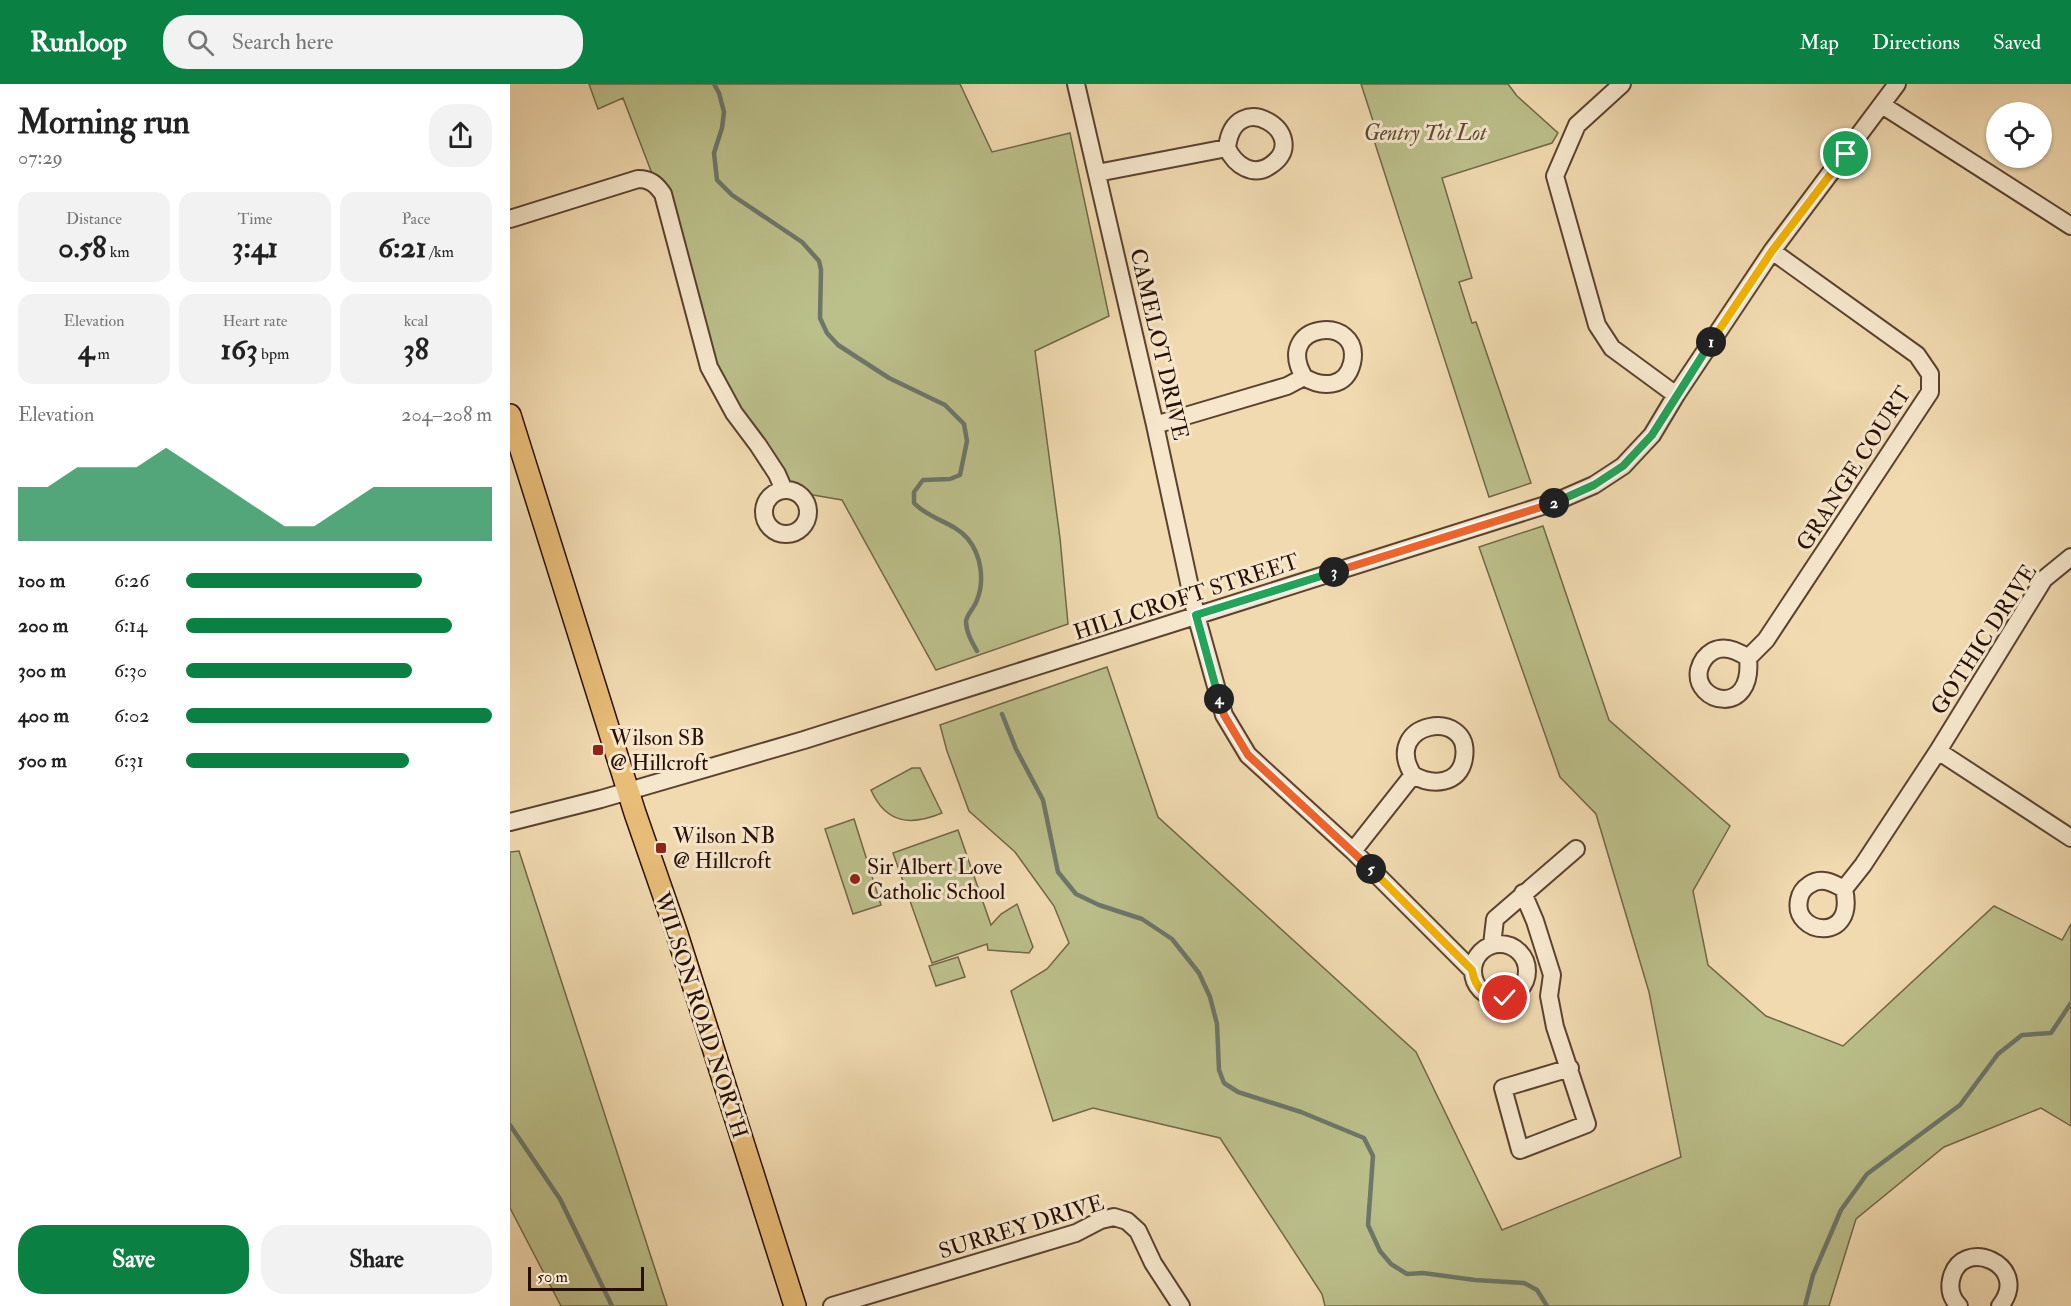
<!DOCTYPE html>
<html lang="en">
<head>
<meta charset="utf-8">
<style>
	body { margin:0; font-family:"IM FELL Double Pica",serif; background:#f2f2f2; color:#222; height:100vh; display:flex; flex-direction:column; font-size:22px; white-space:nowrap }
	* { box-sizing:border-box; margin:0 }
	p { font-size:20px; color:#767676 }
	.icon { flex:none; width:33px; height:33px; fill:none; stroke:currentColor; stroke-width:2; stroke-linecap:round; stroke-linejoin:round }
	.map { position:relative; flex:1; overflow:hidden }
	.drawer { display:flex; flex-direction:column; background:#fff; width:510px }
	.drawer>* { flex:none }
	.tools { position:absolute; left:1476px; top:18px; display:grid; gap:12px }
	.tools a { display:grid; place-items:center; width:66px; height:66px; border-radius:50%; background:#fff; box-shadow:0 2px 4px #0004; font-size:30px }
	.scale { position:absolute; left:18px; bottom:15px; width:116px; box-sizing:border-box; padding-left:6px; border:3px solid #280f06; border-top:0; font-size:16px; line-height:21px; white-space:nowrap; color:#280f06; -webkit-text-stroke:4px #f6e7cc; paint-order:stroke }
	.pin { position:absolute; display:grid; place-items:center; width:51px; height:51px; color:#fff; margin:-26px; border:3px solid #fff; border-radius:50%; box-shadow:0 2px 6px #0007 }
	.km { position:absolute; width:30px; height:30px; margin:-15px; border-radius:50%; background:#222; color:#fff; font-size:16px; line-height:30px; text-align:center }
	.round { display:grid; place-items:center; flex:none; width:63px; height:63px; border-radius:24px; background:#f2f2f2 }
	.head { display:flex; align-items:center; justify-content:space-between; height:102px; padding:0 18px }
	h1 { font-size:33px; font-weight:700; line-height:45px }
	.figures { display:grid; grid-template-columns:repeat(3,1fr); gap:9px; height:102px; padding:6px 18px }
	.figures div { display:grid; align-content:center; border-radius:15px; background:#f2f2f2; text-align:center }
	.figures b { font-size:30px; font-weight:700 }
	.figures small { font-size:16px; font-weight:400 }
	.figures p { font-size:16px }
	.chart { height:168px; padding:12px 18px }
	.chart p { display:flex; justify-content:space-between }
	.chart svg { width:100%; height:108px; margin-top:6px; fill:#0b8043; opacity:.7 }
	.cta { display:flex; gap:12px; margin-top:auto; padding:12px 18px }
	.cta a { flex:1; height:69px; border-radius:24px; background:#0b8043; color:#fff; font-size:24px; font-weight:700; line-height:69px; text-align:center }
	.cta a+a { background:#f2f2f2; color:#222 }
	ul { padding:0 18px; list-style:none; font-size:20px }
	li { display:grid; grid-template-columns:96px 72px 1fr; align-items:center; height:45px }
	li i { height:15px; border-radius:8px; background:#0b8043 }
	header { display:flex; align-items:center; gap:36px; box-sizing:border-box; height:84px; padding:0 30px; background:#0b8043; color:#fff }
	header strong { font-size:28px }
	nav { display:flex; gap:33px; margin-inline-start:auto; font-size:21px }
	.search { width:420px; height:54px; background:#f2f2f2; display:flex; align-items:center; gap:15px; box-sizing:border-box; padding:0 21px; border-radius:24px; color:#767676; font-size:22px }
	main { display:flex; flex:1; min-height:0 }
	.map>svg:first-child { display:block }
	.green { fill:#bbbf8a; stroke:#726748; stroke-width:1.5 }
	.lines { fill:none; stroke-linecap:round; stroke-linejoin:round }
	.stream { stroke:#6d766a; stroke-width:4.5 }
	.minor-casing { stroke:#5a4230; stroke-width:20 }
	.major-casing { stroke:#280f06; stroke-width:24 }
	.minor { stroke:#f6e7cc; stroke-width:16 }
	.major { stroke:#e8bd78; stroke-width:21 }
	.split-1-casing { stroke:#fff; stroke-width:12 }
	.split-2-casing { stroke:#fff; stroke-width:12 }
	.split-3-casing { stroke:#fff; stroke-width:12 }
	.split-4-casing { stroke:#fff; stroke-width:12 }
	.split-5-casing { stroke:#fff; stroke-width:12 }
	.split-6-casing { stroke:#fff; stroke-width:12 }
	.split-1 { stroke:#f5b400; stroke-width:8 }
	.split-2 { stroke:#22a559; stroke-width:8 }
	.split-3 { stroke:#f0652b; stroke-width:8 }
	.split-4 { stroke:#22a559; stroke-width:8 }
	.split-5 { stroke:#f0652b; stroke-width:8 }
	.split-6 { stroke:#f5b400; stroke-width:8 }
	.poi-dot { fill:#8f2418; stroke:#f6e7cc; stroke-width:2 }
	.labels { text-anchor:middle; stroke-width:6; stroke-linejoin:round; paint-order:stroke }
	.park-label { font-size:22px; font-style:italic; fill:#5b4d34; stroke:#f6e7cc }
	.street-label { font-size:22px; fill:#280f06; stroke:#f6e7cc }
	.poi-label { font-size:22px; fill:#280f06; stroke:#f6e7cc; text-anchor:start }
</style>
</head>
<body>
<header>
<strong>Runloop</strong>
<div class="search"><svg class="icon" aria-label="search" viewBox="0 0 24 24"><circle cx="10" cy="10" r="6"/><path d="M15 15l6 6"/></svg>Search here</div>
<nav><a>Map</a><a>Directions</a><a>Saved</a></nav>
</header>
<main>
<section class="drawer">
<div class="head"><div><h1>Morning run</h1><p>07:29</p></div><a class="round"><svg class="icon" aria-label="share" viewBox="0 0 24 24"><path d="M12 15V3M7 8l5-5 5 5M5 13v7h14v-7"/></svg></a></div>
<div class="figures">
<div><p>Distance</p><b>0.58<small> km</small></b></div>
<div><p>Time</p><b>3:41</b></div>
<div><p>Pace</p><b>6:21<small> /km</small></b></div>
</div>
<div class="figures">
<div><p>Elevation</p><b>4<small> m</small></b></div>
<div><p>Heart rate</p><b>163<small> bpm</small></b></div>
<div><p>kcal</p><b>38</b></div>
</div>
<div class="chart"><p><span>Elevation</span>204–208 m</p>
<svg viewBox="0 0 160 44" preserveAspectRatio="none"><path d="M0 44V22L10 22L20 14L30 14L40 14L50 6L60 14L70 22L80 30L90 38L100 38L110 30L120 22L130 22L140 22L150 22L160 22V44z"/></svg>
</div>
<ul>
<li><b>100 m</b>6:26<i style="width:77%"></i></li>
<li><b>200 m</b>6:14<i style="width:87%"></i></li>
<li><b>300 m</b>6:30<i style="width:74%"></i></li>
<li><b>400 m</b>6:02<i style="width:100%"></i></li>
<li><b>500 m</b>6:31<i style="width:73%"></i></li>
</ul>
<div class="cta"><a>Save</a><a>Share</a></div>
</section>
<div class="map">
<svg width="1561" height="1222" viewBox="0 0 1561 1222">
	<rect width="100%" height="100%" fill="#f1dab0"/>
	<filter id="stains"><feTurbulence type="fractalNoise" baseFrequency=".00333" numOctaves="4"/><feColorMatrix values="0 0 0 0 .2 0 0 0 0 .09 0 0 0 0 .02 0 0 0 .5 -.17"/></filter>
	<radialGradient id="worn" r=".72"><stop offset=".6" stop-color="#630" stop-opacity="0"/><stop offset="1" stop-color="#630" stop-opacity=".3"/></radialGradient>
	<path class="green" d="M79 0H450L482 68 560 49 599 232 525 267 550 454 558 540 426 586 332 416 274 406 199 283 146 100 113 14 88 25Z
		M851 0H998L1007 12 1048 49 1042 59 932 94 962 194 949 198 962 239 966 238 1021 399 979 413 862 50 867 49Z
		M1033 442 1099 636 1220 742 1183 807 1198 881 1256 932 1333 962 1484 822 1552 856 1561 840V1042L1531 1024 1434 1063 1346 1135 1319 1222H815L812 1210 710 1054 583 1024 543 1037 501 907 537 885 559 859 544 822 505 768 459 727 437 667 430 641 597 583 648 733 906 968 992 1146 1171 1073 1139 908 1086 730 1050 693 969 463Z
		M402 684H410L432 729C401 742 376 740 361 706Z
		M344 735 371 821 343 830 315 745Z
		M448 746 481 841 491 830 507 820 523 863 519 869 478 866 477 860 422 879 383 769Z
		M9 767 157 1222H51L0 1124V768Z
		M448 873 455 893 426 902 419 882Z"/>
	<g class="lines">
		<path class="stream" d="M204 0 209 9 214 28 212 44 204 69 207 96 222 111 292 158 309 177 311 186 310 234 317 249 328 261 379 294 435 321 454 340 457 357 450 391 440 395 413 396 404 408V419C420 436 444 438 458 455 471 471 475 496 467 516 465 523 457 530 456 537 456 548 462 558 467 567
			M492 630 506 665 533 716 548 788 566 810 589 821 632 835 662 855 689 889 700 913 707 940 709 986 714 999 728 1008 791 1028 854 1054 863 1072 858 1141 870 1167 881 1180 897 1190 913 1189 965 1196 1014 1199 1027 1206 1037 1222
			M0 1041 50 1115 102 1222
			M1295 1222 1303 1191 1331 1126 1357 1090 1450 1021 1488 970 1512 951 1541 949 1561 919"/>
		<g class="minor-casing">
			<path id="minor" d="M566 0 645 341 686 531 714 631 738 671 843 767 962 886
				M1112 0 1067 41 1045 92 1087 241 1102 264 1166 311
				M1372 21 1561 142
				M587 89 717 64C724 0 804 51 761 81 743 94 725 81 717 64
				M0 135 128 95C140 95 146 100 153 110L199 283 224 329 248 361 267 390 274 406
				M645 341 777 302 794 293C762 238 853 229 842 279 836 304 812 304 794 293
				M254 428a22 22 0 1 1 44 0a22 22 0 1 1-44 0Z
				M1238 574C1244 634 1183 619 1189 586 1191 578 1196 571 1203 567 1215 561 1228 567 1238 574L1256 556 1420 308V290L1407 271 1262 167
				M1428 667 1561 754
				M0 738 91 715 294 656 1045 418 1084 401 1113 382 1142 351 1166 311 1262 167 1387 0
				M843 767 903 691C870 638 962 622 954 674 950 701 922 702 903 691
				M1334 805C1347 860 1282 851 1289 816 1290 810 1294 804 1299 801 1311 792 1323 799 1334 805L1353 781 1428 667 1534 495 1561 473
				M1013 809 1025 837 1042 891 1039 912 1045 943 1077 1040 1010 1066 993 1004 1060 984
				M963 887a27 27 0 1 1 54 0a27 27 0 1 1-54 0Z
				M982 861 985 835 1066 765
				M322 1222 566 1149 591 1136 604 1133 617 1137 628 1147 643 1179 671 1222
				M1449 1222C1442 1215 1439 1206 1441 1196 1450 1150 1523 1181 1490 1222"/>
		</g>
		<g class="major-casing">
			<path id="major" d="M0 331 125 729 166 847 285 1222"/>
		</g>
		<use href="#minor" class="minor"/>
		<use href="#major" class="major"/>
	</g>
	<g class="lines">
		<g class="split-1-casing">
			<path id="split-1" d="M1201 258 1262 167 1336 70"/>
		</g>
		<g class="split-2-casing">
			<path id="split-2" d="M1044 419 1084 401 1113 382 1142 351 1201 258"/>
		</g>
		<g class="split-3-casing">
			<path id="split-3" d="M824 488 1044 419"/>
		</g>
		<g class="split-4-casing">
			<path id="split-4" d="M709 615 686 531 824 488"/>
		</g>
		<g class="split-5-casing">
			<path id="split-5" d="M709 615 714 631 738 671 861 785"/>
		</g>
		<g class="split-6-casing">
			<path id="split-6" d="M861 785 962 886C965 905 976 914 995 914"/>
		</g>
		<use href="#split-1" class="split-1"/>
		<use href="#split-2" class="split-2"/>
		<use href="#split-3" class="split-3"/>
		<use href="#split-4" class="split-4"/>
		<use href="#split-5" class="split-5"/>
		<use href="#split-6" class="split-6"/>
	</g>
	<g class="poi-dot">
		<rect x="82" y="660" width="12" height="12" rx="3"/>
		<rect x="145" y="758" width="12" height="12" rx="3"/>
		<circle cx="345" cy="795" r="6"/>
	</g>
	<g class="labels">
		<g class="park-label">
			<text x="915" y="56">Gentry Tot Lot</text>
		</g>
		<g class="street-label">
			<text transform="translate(650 260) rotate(77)" y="8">CAMELOT DRIVE</text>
			<text transform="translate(1343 384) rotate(-57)" y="8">GRANGE COURT</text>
			<text transform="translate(676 512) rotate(-18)" y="8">HILLCROFT STREET</text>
			<text transform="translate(1473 555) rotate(-57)" y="8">GOTHIC DRIVE</text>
			<text transform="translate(192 931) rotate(72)" y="8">WILSON ROAD NORTH</text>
			<text transform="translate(511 1142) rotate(-17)" y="8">SURREY DRIVE</text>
		</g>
		<g class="poi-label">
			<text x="100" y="661">Wilson SB<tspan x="100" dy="25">@ Hillcroft</tspan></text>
			<text x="163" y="759">Wilson NB<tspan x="163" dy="25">@ Hillcroft</tspan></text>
			<text x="357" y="790">Sir Albert Love<tspan x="357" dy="25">Catholic School</tspan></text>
		</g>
	</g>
	<rect width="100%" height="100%" filter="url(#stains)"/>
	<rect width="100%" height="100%" fill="url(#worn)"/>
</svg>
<div class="tools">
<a><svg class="icon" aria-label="locate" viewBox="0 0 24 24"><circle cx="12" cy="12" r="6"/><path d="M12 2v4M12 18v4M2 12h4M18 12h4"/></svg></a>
</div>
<div class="scale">50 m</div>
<div class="pin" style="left:1336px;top:70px;background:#1e9e55"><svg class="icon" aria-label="arrive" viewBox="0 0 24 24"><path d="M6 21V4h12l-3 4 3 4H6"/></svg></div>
<div class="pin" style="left:995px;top:914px;background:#d93025"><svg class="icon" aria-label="check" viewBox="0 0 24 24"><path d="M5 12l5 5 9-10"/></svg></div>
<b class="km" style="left:1201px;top:258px">1</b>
<b class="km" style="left:1044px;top:419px">2</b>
<b class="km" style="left:824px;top:488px">3</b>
<b class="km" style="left:709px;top:615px">4</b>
<b class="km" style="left:861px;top:785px">5</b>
</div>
</main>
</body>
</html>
